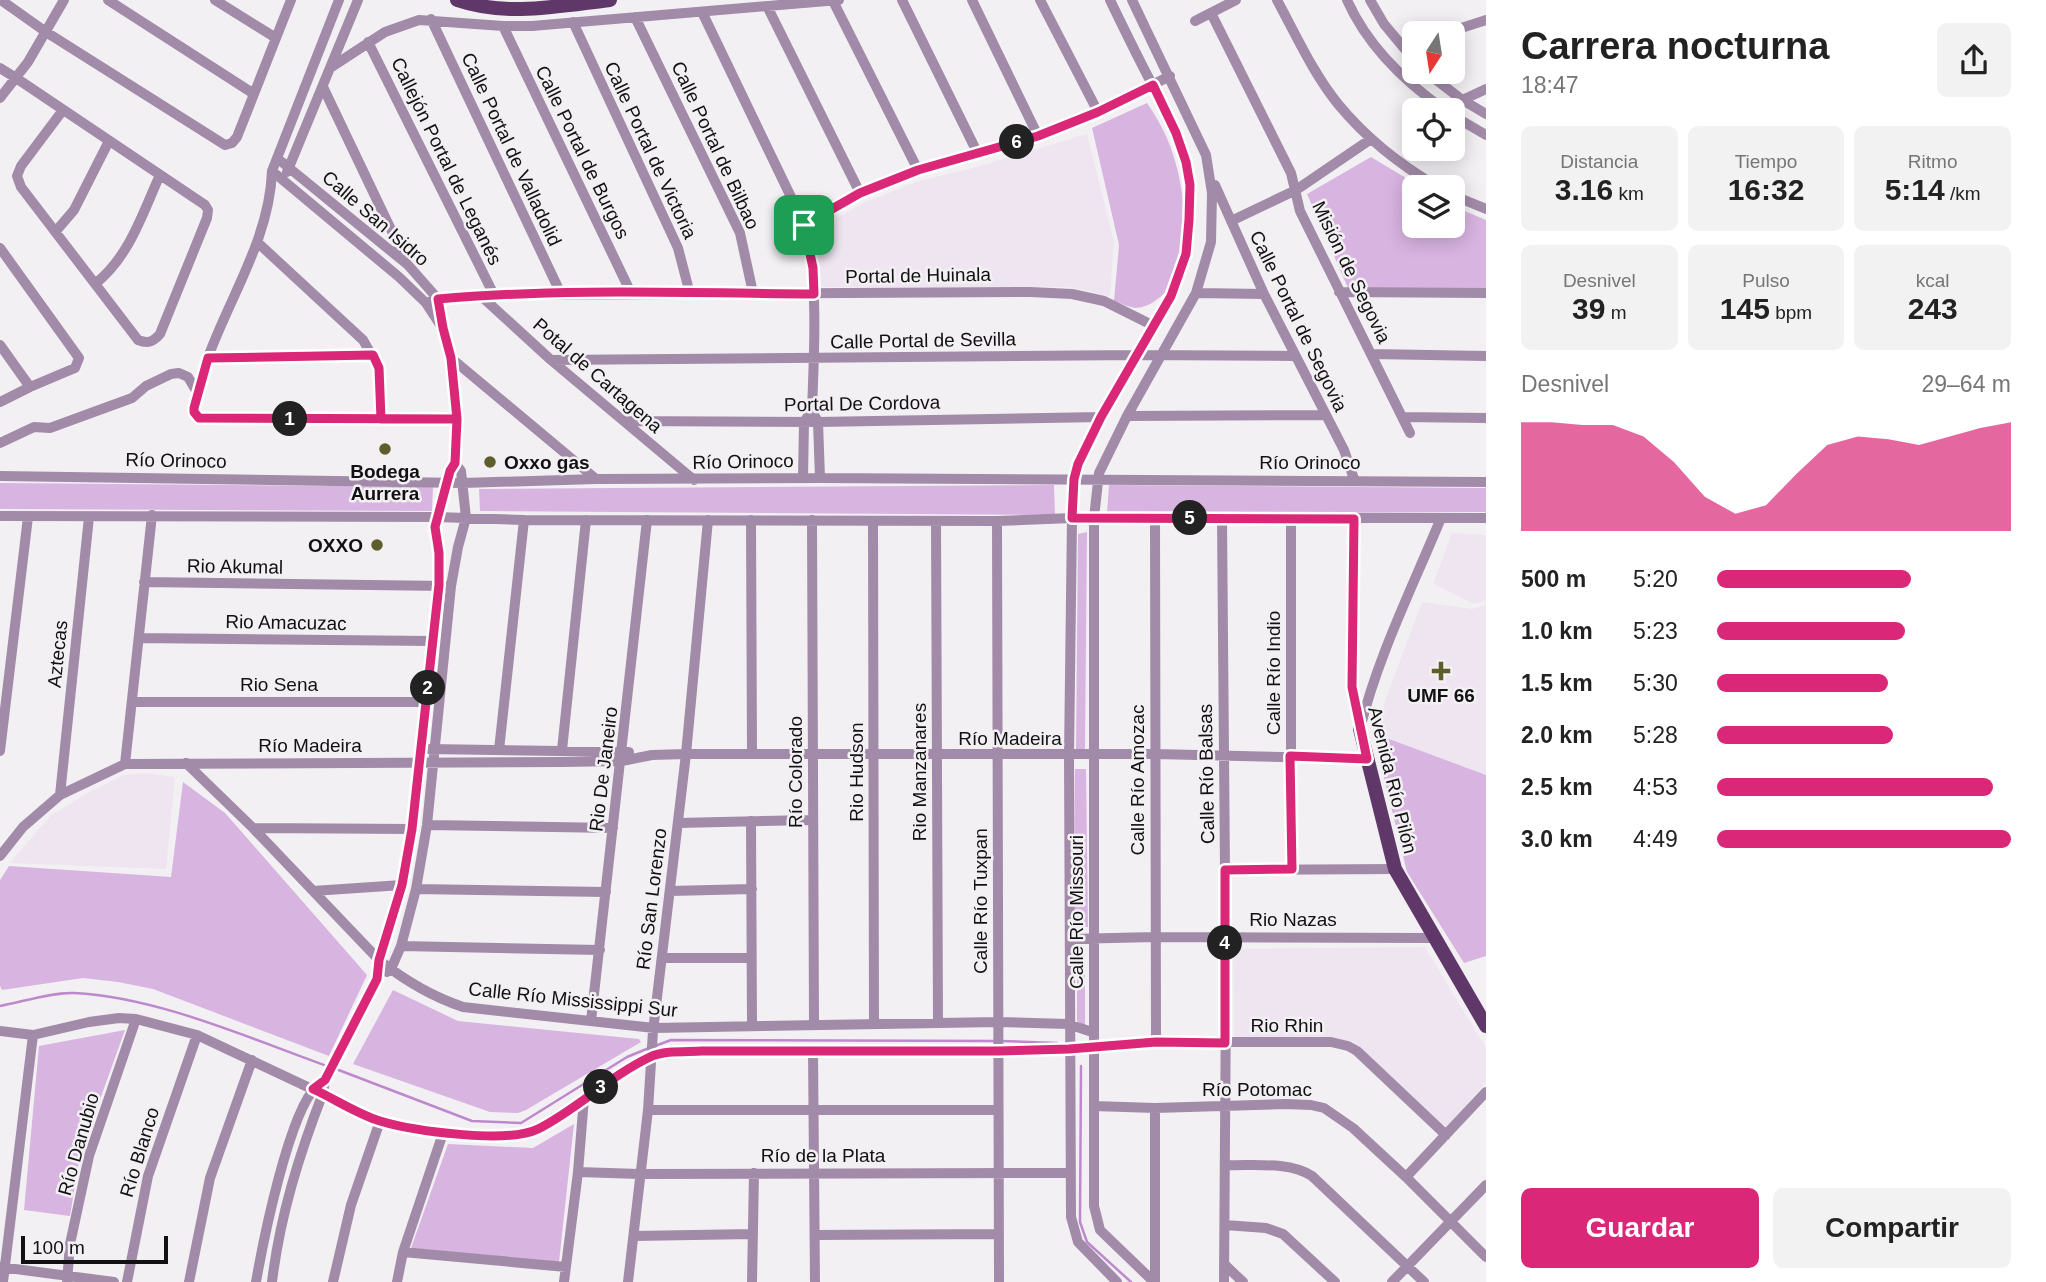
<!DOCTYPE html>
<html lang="es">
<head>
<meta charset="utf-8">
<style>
	body { margin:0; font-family:Helvetica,sans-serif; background:#f2f2f2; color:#222; height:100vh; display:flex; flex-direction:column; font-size:26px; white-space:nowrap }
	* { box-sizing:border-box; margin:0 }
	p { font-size:23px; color:#767676 }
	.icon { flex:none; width:38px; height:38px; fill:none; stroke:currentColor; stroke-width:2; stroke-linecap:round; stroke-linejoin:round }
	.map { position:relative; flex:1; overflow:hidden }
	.drawer { display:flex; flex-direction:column; background:#fff; width:560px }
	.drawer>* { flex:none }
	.needle { width:46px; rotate:192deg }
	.tools { position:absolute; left:1402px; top:21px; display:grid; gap:14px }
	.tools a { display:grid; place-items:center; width:63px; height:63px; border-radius:10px; background:#fff; box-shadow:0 4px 18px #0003; font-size:35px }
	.scale { position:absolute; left:21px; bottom:18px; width:147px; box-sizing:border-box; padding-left:7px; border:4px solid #121112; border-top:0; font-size:19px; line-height:24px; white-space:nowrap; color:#121112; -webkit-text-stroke:5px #f3f0f4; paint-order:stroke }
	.pin { position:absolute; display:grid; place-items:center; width:60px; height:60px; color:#fff; margin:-30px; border-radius:14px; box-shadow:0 4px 10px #0006 }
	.km { position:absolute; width:35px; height:35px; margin:-18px; border-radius:50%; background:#222; color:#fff; font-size:19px; line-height:35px; text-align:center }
	.round { display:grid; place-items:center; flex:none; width:74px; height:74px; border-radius:10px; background:#f2f2f2 }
	.summary { display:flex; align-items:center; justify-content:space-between; height:119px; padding:0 35px }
	h1 { font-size:38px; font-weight:700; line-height:52px }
	.metrics { display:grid; grid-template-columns:repeat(3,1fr); gap:10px; height:119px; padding:7px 35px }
	.metrics div { display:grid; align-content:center; border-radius:10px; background:#f2f2f2; text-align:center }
	.metrics b { font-size:30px; font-weight:700 }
	.metrics small { font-size:19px; font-weight:400 }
	.metrics p { font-size:19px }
	.chart { height:196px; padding:14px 35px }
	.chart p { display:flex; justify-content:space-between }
	.chart svg { width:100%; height:126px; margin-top:7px; fill:#db2777; opacity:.7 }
	.cta { display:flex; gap:14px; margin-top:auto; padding:14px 35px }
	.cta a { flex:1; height:80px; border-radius:10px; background:#db2777; color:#fff; font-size:28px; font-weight:700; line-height:80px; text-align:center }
	.cta a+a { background:#f2f2f2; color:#222 }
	ul { padding:0 35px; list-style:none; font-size:23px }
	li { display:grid; grid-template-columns:112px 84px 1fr; align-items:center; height:52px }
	li i { height:18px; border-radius:9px; background:#db2777 }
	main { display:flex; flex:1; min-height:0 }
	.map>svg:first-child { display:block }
	.built { fill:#eee5f0 }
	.green { fill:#d8b4e1 }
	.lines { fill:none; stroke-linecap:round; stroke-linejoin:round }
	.stream { stroke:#be89cc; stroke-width:2.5 }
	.minor { stroke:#a28ba8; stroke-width:10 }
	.major { stroke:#5f3769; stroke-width:14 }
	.route-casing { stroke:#fff; stroke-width:14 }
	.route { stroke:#db2777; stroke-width:9 }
	.poi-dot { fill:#5d5e2b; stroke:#f3f0f4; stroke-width:2.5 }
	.labels { text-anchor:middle; stroke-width:5; stroke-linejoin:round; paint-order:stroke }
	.street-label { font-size:19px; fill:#121112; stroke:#f3f0f4 }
	.poi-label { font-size:19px; font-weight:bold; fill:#121112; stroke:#f3f0f4 }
</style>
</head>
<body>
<main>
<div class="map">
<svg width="1486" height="1282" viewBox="0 0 1486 1282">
	<rect width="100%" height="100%" fill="#f3f0f4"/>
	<path class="built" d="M1087 134 1114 241 1110 296 1069 287H821L812 233 863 203 919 181 977 167Z
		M1452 533 1486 535V600L1474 604 1433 584Z
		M1422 602 1472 609 1486 605V775L1373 733Z
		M146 773 175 777 166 869 10 863 51 815 89 792 123 775Z
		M1425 947 1486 1048V1082L1446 1128 1353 1041 1234 1037 1233 949Z"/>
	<path class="green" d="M1147 103C1160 122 1169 139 1175 161 1187 201 1194 275 1155 301 1149 305 1142 308 1135 308 1128 307 1121 303 1114 301L1119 245 1092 128Z
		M1371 157 1421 187H1414V226H1452L1453 206 1486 220V290L1348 288 1307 194Z
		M0 483 433 487 432 511 0 509Z
		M1054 485 1055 515 480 511 479 489Z
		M1109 485 1486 488V512L1107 514Z
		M1087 532 1085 749 1076 751 1078 534Z
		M1373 733 1486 775V956L1464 963 1407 872Z
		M1075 769H1086L1088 927H1074Z
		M183 782 225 813 367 975 329 1056 153 989 118 982 83 978 2 990 0 986V880L9 866 171 877Z
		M1077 952H1085V1026L1077 1021Z
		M393 990 458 1021 639 1039 641 1042 526 1110 518 1113 490 1112 353 1064Z
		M125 1030 80 1155 70 1216 24 1210 39 1046Z
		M574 1124 559 1262 411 1248 448 1144 533 1148Z"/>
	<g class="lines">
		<path class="stream" d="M0 1006C22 1002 52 992 74 993 158 997 251 1039 330 1067
			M1001 1041 1057 1043
			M655 1046 671 1040 994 1041
			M1081 1066 1080 1222 1087 1242 1131 1282
			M336 1069 472 1121 521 1123 627 1057 649 1048"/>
		<path class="minor" d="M1 0 46 32 225 145 232 143 237 137 291 0
			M108 0 254 94
			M215 0 276 38
			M339 0 272 171C269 257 205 328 194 412L199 418 207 419H457
			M902 0 978 154
			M972 0 1038 136
			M1040 0 1098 112
			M1110 0C1124 29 1138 58 1153 86 1166 111 1181 137 1187 165 1195 209 1188 255 1171 296L1101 417 1078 464 1074 479 1072 518 1069 755 1071 1217 1078 1242 1117 1282
			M1132 0 1206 155 1212 193 1211 242 1196 293 1127 416 1099 473 1094 518V1206L1100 1230 1154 1282
			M1277 0C1296 35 1313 73 1338 104 1366 138 1400 165 1438 187
			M1347 0C1367 45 1405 82 1445 110
			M1370 0 1384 24 1414 60
			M833 1 918 170
			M767 6 860 193
			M702 12 804 224C819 285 814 349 812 411L818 422 820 478
			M1211 13 1291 173 1300 211 1410 433
			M635 17 740 233 753 293
			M431 19 561 294
			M1195 21 1236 0
			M573 22 678 248 690 294
			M503 26 631 293
			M1446 33 1486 20
			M368 42 494 295
			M0 68 16 78 205 205 208 210 207 218 160 334C153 342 148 344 138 340L21 187 17 176 21 166 63 110
			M330 68 385 32 419 20 503 26H532L839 0
			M1426 72 1461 99 1486 114
			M323 87 406 261
			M0 98 28 62 64 0
			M1443 109 1486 89
			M1452 115 1486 135
			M272 171 399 277 426 303 441 326
			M287 172 358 0
			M1215 185 1264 294 1344 450 1354 479
			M1452 195 1486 209
			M1231 221 1296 190 1371 139
			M804 224 860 193 918 170 1038 136 1098 112 1170 76
			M56 231 74 210 109 141
			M257 242 363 340 379 368 381 419
			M0 248 79 358 75 368 30 387 0 402
			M95 284C130 256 142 214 160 175
			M1339 292 1486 293
			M1196 293 1264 294
			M480 295 551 360 694 480
			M426 303 438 299 494 295 1030 292 1072 294 1104 301 1152 325
			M0 345 30 387
			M1372 354 1486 356
			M208 358 373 355
			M451 358 596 479
			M551 360 1136 355 1295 356
			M1127 416 1326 415
			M1402 417 1486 418
			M624 421 818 422 1101 417
			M0 443 34 427 50 428 132 398 146 386 171 374 179 373 188 377 198 394
			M0 476 463 483 596 479 820 478 1486 482
			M803 478 804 422 808 416
			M0 516 437 517 524 520 997 521 1072 518H1486
			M1155 518 1156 1042
			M1222 518 1226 990 1224 1282
			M1291 519V869
			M1354 519 1352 687 1359 725
			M751 520 752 754
			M812 520 814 1024
			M873 521 874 1024
			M936 521 938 1022
			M997 521 999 1282
			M144 582 446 586
			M139 638 432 641
			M133 702H426
			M1360 729C1377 658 1413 586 1441 518
			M428 749 629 752
			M499 750 524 520
			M562 750 586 520
			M0 751 28 517
			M186 763 253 828 379 960C403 979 433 997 463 1007L654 1028 998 1022 1068 1024 1092 1032
			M125 764 152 515
			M60 795 89 517
			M751 821 752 1026
			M678 823 812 820
			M427 825 613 828
			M253 828 412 829
			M0 856 23 827 60 795 125 764 562 762 622 761 652 755 686 754H1155L1367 759
			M1225 870 1395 869
			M416 889 606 892
			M313 891 402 885
			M670 891 752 889
			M1070 939 1155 937 1433 938
			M401 946 600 950
			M662 958H751
			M387 972 391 969 401 946 416 889 427 825 451 586 458 547 466 518 461 471 455 463
			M591 1021 647 520
			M0 1031 33 1035 89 1022 119 1018 136 1019 197 1035 380 1121 443 1133 481 1136 522 1135 532 1132 651 1056 702 1051H998L1069 1049 1156 1042H1331L1348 1046 1357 1051 1446 1135
			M813 1051 815 1282
			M1094 1106 1155 1108 1285 1104 1311 1105 1324 1108 1353 1128 1406 1177 1486 1257
			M648 1110H998
			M1225 1165C1253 1166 1288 1161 1312 1176L1424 1282
			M578 1172 639 1174 1069 1173
			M1406 1177 1486 1092
			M1225 1225 1266 1228 1283 1234 1335 1282
			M815 1235 998 1234
			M634 1236 752 1234
			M403 1252 566 1267
			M1224 1264 1243 1282
			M0 1267 114 1282
			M3 1282 33 1035
			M67 1282 70 1244 89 1156 136 1019
			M127 1282 148 1176 197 1035
			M189 1282 210 1178 252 1060
			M256 1282C263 1242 289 1111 317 1086
			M272 1282C280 1216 299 1155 323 1093L325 1080 377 979 379 960 402 885 412 829 439 585V553L435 527 450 471 455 463 456 447 454 379 438 299 408 265 277 158
			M333 1282 351 1205 380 1121
			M397 1282 403 1252 443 1133
			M564 1282 578 1172 584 1098
			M628 1282 648 1110 653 1031 686 754 708 520
			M752 1282 754 1173
			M1155 1282V1108
			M1392 1282 1486 1185"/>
		<path class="major" d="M457 0C506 17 559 6 610 0
			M1360 729 1395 869 1486 1026"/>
	</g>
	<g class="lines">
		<g class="route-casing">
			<path id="route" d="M804 225 813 268 814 294C689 293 562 288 438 299L443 328 451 358 457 419 199 418 194 412V408L208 358 373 355 379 368 381 419H457L455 463 450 471 435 527 439 553V585L412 829 402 885 379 960 377 979 325 1080 313 1089C335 1099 357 1114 380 1121 413 1131 508 1144 538 1129 576 1110 610 1076 650 1057 665 1050 686 1052 702 1051H998L1069 1049 1156 1042 1225 1043V870L1292 869 1290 756 1367 759 1352 687 1354 519 1072 518 1074 479 1078 464 1101 417 1171 296 1186 254 1189 220 1190 185 1186 162 1176 133 1153 85 1098 112 1038 136 918 170 860 193 804 225"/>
		</g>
		<use href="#route" class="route"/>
	</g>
	<g class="poi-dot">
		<circle cx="385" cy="449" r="7"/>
		<circle cx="490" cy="462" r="7"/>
		<circle cx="377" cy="545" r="7"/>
		<path d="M1437.5 660.5h7v7h7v7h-7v7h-7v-7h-7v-7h7z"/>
	</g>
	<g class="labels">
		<g class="street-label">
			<text transform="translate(716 145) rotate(65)" y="7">Calle Portal de Bilbao</text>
			<text transform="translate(512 149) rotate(65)" y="7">Calle Portal de Valladolid</text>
			<text transform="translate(651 150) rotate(65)" y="7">Calle Portal de Victoria</text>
			<text transform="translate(583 152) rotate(64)" y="7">Calle Portal de Burgos</text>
			<text transform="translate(447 161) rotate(64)" y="7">Callejón Portal de Leganés</text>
			<text transform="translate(376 218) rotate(41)" y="7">Calle San Isidro</text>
			<text transform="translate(1352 272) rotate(64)" y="7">Misión de Segovia</text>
			<text transform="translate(918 275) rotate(-1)" y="7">Portal de Huinala</text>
			<text transform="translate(1299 321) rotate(64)" y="7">Calle Portal de Segovia</text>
			<text transform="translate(923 340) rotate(-1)" y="7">Calle Portal de Sevilla</text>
			<text transform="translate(598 375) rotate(41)" y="7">Potal de Cartagena</text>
			<text transform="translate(862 403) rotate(-1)" y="7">Portal De Cordova</text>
			<text transform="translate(176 460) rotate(1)" y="7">Río Orinoco</text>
			<text transform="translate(743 461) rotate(-1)" y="7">Río Orinoco</text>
			<text x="1310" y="469">Río Orinoco</text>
			<text transform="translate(235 566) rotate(1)" y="7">Rio Akumal</text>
			<text transform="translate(286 622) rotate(1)" y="7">Rio Amacuzac</text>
			<text transform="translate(57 654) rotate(-84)" y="7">Aztecas</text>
			<text transform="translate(1273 673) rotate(-90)" y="7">Calle Río Indio</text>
			<text x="279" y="691">Rio Sena</text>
			<text x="1010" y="745">Río Madeira</text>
			<text x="310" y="752">Río Madeira</text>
			<text transform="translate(603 769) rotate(-83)" y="7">Rio De Janeiro</text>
			<text transform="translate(795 772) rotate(-90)" y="7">Río Colorado</text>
			<text transform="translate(856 772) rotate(-90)" y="7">Rio Hudson</text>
			<text transform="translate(919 772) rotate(-90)" y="7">Rio Manzanares</text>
			<text transform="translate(1206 774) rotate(-91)" y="7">Calle Río Balsas</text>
			<text transform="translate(1137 780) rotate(-90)" y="7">Calle Río Amozac</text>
			<text transform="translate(1393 780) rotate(76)" y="7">Avenida Río Pilón</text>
			<text transform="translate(651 899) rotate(-83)" y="7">Río San Lorenzo</text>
			<text transform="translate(980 901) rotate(-90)" y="7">Calle Río Tuxpan</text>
			<text transform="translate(1076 912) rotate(-90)" y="7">Calle Río Missouri</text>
			<text x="1293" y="926">Rio Nazas</text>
			<text transform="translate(573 999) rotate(6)" y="7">Calle Río Mississippi Sur</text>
			<text x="1287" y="1032">Rio Rhin</text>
			<text x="1257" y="1096">Río Potomac</text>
			<text transform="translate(78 1144) rotate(-74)" y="7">Río Danubio</text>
			<text transform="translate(139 1152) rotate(-73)" y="7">Río Blanco</text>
			<text x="823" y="1162">Río de la Plata</text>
		</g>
		<g class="poi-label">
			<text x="504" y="469" text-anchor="start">Oxxo gas</text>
			<text x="385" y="478">Bodega<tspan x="385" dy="22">Aurrera</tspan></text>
			<text x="363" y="552" text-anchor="end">OXXO</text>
			<text x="1441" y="702">UMF 66</text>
		</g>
	</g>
</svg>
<div class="tools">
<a><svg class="needle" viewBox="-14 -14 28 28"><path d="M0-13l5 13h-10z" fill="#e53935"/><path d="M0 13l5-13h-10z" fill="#767676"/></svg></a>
<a><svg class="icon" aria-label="locate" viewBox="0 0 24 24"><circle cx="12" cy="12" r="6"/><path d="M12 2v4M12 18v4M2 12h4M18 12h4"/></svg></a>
<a><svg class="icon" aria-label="layers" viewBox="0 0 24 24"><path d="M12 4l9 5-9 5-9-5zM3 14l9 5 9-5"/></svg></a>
</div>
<div class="scale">100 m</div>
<div class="pin" style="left:804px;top:225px;background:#1e9e55"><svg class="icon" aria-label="arrive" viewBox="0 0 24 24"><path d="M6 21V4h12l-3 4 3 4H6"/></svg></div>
<b class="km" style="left:290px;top:419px">1</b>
<b class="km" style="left:428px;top:688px">2</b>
<b class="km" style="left:601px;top:1087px">3</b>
<b class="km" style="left:1225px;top:943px">4</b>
<b class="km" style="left:1190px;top:518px">5</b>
<b class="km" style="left:1017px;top:142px">6</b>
</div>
<section class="drawer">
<div class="summary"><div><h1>Carrera nocturna</h1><p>18:47</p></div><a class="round"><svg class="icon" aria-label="share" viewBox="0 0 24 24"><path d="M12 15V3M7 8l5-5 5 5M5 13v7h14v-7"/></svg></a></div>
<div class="metrics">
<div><p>Distancia</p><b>3.16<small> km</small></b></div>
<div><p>Tiempo</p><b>16:32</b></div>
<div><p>Ritmo</p><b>5:14<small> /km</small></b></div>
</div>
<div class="metrics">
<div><p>Desnivel</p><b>39<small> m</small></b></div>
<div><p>Pulso</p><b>145<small> bpm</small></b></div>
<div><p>kcal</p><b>243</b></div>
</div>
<div class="chart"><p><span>Desnivel</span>29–64 m</p>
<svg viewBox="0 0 160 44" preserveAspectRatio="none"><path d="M0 44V6L10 6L20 7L30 7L40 11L50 20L60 32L70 38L80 35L90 24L100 14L110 11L120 12L130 14L140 11L150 8L160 6V44z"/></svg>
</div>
<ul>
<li><b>500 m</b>5:20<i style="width:66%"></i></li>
<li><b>1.0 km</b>5:23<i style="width:64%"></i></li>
<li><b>1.5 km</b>5:30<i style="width:58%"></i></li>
<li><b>2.0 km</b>5:28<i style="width:60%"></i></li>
<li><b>2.5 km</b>4:53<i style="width:94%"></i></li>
<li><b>3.0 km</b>4:49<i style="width:100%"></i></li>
</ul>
<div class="cta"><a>Guardar</a><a>Compartir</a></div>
</section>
</main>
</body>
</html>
